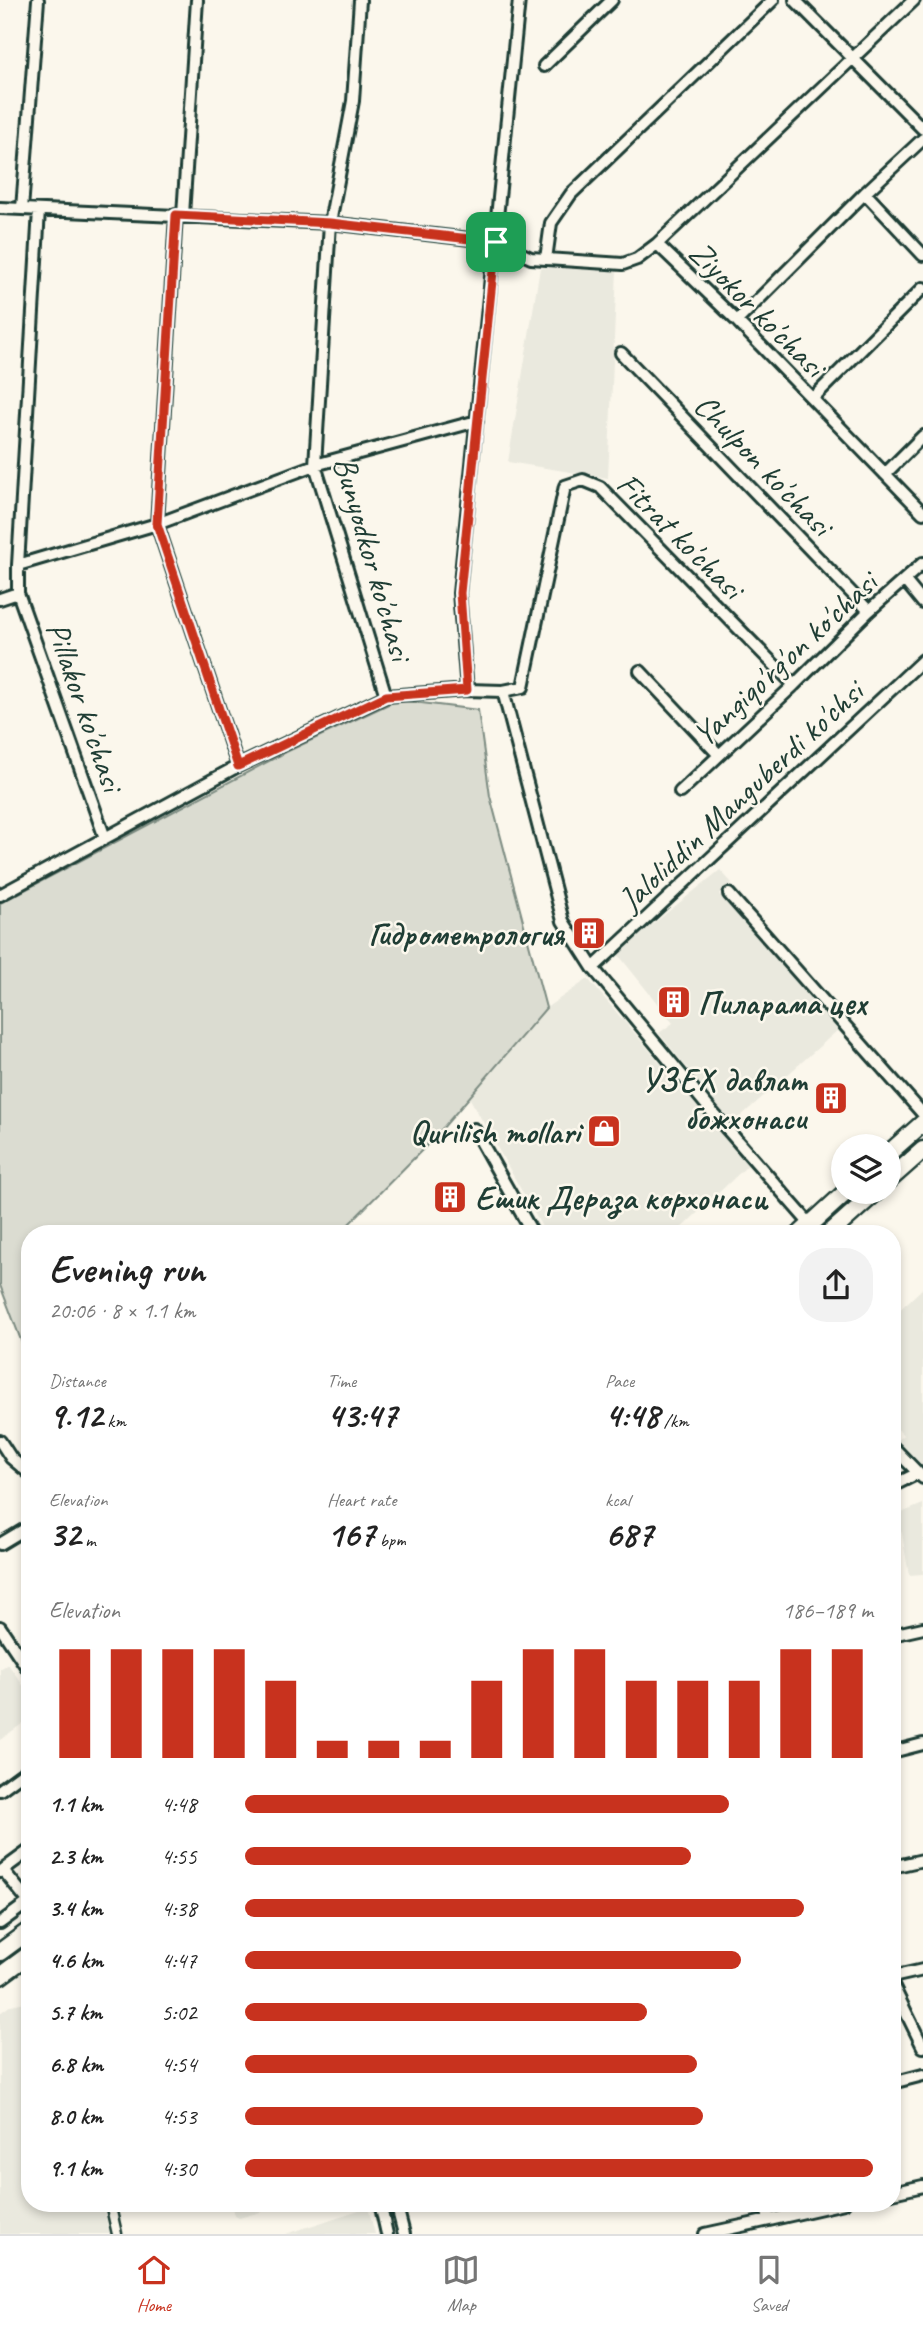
<!DOCTYPE html>
<html lang="en">
<head>
<meta charset="utf-8">
<style>
	body { margin:0; font-family:Caveat,sans-serif; background:#f2f2f2; color:#222; height:100vh; display:flex; flex-direction:column; font-size:26px; white-space:nowrap }
	* { box-sizing:border-box; margin:0 }
	p { font-size:23px; color:#767676 }
	.icon { flex:none; width:38px; height:38px; fill:none; stroke:currentColor; stroke-width:2; stroke-linecap:round; stroke-linejoin:round }
	.map { position:relative; flex:1; overflow:hidden }
	.sheet { position:absolute; left:21px; top:1225px; width:880px; height:987px; display:flex; flex-direction:column; background:#fff; border-radius:28px; box-shadow:0 4px 10px #0003 }
	.sheet>* { flex:none }
	.fabs { position:absolute; left:831px; top:1134px; display:grid; gap:14px }
	.fabs a { display:grid; place-items:center; width:70px; height:70px; border-radius:50%; background:#fff; box-shadow:0 4px 10px #0003; font-size:35px }
	.pin { position:absolute; display:grid; place-items:center; width:60px; height:60px; color:#fff; margin:-30px; border-radius:14px; box-shadow:0 4px 10px #0006 }
	.round { display:grid; place-items:center; flex:none; width:74px; height:74px; border-radius:28px; background:#f2f2f2 }
	.summary { display:flex; align-items:center; justify-content:space-between; height:119px; padding:0 28px }
	h1 { font-size:38px; font-weight:600; line-height:52px }
	.figures { display:grid; grid-template-columns:repeat(3,1fr); gap:10px; height:119px; padding:7px 28px }
	.figures div { display:grid; align-content:center }
	.figures b { font-size:35px; font-weight:600 }
	.figures small { font-size:19px; font-weight:400 }
	.figures p { font-size:19px }
	.chart { height:196px; padding:14px 28px }
	.chart p { display:flex; justify-content:space-between }
	.chart svg { width:100%; height:126px; margin-top:7px; stroke:#c8321e; stroke-width:6 }
	ul { padding:0 28px; list-style:none; font-size:23px }
	li { display:grid; grid-template-columns:112px 84px 1fr; align-items:center; height:52px }
	li i { height:18px; border-radius:9px; background:#c8321e }
	.tab-bar { display:flex; justify-content:space-around; align-items:center; height:98px; border-top:2px solid #e0e0e0; background:#fff; font-size:19px; color:#767676 }
	.tab-bar a { display:grid; justify-items:center; gap:4px }
	.tab-bar .selected { color:#c8321e }
	.map>svg:first-child { display:block }
	.built { fill:#eae9de }
	.green { fill:#dbdcd1; stroke:#7d8c82; stroke-width:2 }
	.lines { fill:none; stroke-linecap:round; stroke-linejoin:round }
	.pedestrian-casing { stroke:#1f3d34; stroke-width:13 }
	.minor-casing { stroke:#1f3d34; stroke-width:16 }
	.primary-casing { stroke:#1f3d34; stroke-width:21 }
	.pedestrian { stroke:#fbf7ec; stroke-width:8 }
	.minor { stroke:#fbf7ec; stroke-width:10 }
	.primary { stroke:#fbf7ec; stroke-width:16 }
	.route-casing { stroke:#fff; stroke-width:14 }
	.route { stroke:#c8321e; stroke-width:9 }
	.labels { text-anchor:middle; stroke-width:5; stroke-linejoin:round; paint-order:stroke }
	.street-label { font-size:33px; fill:#1f3d34; stroke:#fbf7ec }
	.poi-label { font-size:33px; font-weight:bold; fill:#1f3d34; stroke:#fbf7ec; text-anchor:end }
</style>
</head>
<body>
<div class="map">
<svg width="923" height="2234" viewBox="0 0 923 2234">
	<rect width="100%" height="100%" fill="#fbf7ec"/>
	<filter id="ink" filterUnits="userSpaceOnUse"><feTurbulence type="fractalNoise" baseFrequency=".0143" numOctaves="2"/><feDisplacementMap in="SourceGraphic" scale="14" xChannelSelector="R" yChannelSelector="G"/><feConvolveMatrix kernelMatrix="1 2 1 2 8 2 1 2 1" color-interpolation-filters="sRGB"/></filter>
	<g filter="url(#ink)">
		<path class="built" d="M540 268 617 269 608 478 508 462Z
			M720 870 732 883 719 894 838 1030 732 1124 659 1033 673 1023 617 953Z
			M588 979 748 1165 675 1234H546L469 1097 546 1008Z
			M923 1288V1466L898 1440 903 1435 893 1424 892 1317Z
			M923 1504V1574L909 1575 902 1534 894 1516Z
			M8 1664 30 1695V1718L0 1740V1669Z
			M30 2001V2203H102L110 2234H0V2013L11 2005Z
			M232 2203H292L239 2218 235 2216Z
			M368 2207 375 2234H286Z"/>
		<path class="green" d="M397 700 478 710 490 796 546 1008 436 1136 339 1234H30V1364L0 1285V903L286 752Z"/>
		<g class="lines">
			<g class="pedestrian-casing">
				<path id="pedestrian" d="M110 2203 117 2234"/>
			</g>
			<g class="minor-casing">
				<path id="minor" d="M360 0 353 101 330 223 315 465 386 696
					M795 0 923 129
					M914 0 657 244 737 321 923 513
					M544 66 612 0
					M865 193 923 255
					M0 208 330 223 496 242 531 258 623 264 637 259 657 244
					M22 209 38 0
					M176 215 157 524 238 766
					M183 215 197 0
					M546 259 551 223 571 194 773 0
					M737 321 865 193 923 139
					M621 353 869 611
					M813 398 923 288
					M885 474 923 436
					M18 565 39 210
					M905 581 923 603
					M18 593 105 838
					M0 599 18 593V565L157 524 315 465 477 421
					M640 671 719 755
					M467 690 459 593 519 0
					M503 691 563 921 593 968 713 1113 810 1224
					M680 792 794 685 869 611 923 563
					M729 894 923 1114
					M0 895 238 766 386 696 467 690 503 691 523 687 565 486 583 480 600 487 794 685
					M593 968 923 660
					M474 1129 533 1234
					M0 1441 11 1458 30 1474
					M892 1446 923 1478
					M892 1486 918 1473
					M0 1544 30 1526
					M0 1627 30 1672
					M892 1635 923 1628
					M892 1752 923 1744
					M0 1790 30 1768
					M892 1867 923 1860
					M3 1870 29 1902
					M0 1872 30 1850
					M0 1923 30 1901
					M892 1977 923 1970
					M892 1984 923 2047
					M892 2083 923 2075
					M892 2193 923 2186
					M380 2203 387 2234
					M396 2203 404 2234
					M769 2220 844 2203
					M705 2234 769 2220 765 2203"/>
			</g>
			<g class="primary-casing">
				<path id="primary" d="M889 1153 923 1123
					M889 1180 923 1150
					M800 1234 846 1192
					M829 1234 876 1192
					M0 1952 30 1930
					M0 1976 30 1954"/>
			</g>
			<use href="#pedestrian" class="pedestrian"/>
			<use href="#minor" class="minor"/>
			<use href="#primary" class="primary"/>
		</g>
	</g>
	<g class="lines" filter="url(#ink)">
		<g class="route-casing">
			<path id="route" d="M176 215 330 223 496 242 460 593 467 690 386 696 238 766 157 524Z"/>
		</g>
		<use href="#route" class="route"/>
	</g>
	<defs>
		<g id="building-square" transform="scale(1.75)"><rect x="-9" y="-9" width="18" height="18" rx="4" fill="#c8321e" stroke="#fbf7ec"/><path d="M-4-6H4V6H1V3H-1V6H-4ZM-2.5-4.3h1.7v1.8h-1.7ZM.8-4.3h1.7v1.8H.8ZM-2.5-1h1.7V.8h-1.7ZM.8-1h1.7V.8H.8Z" fill="#fff"/></g>
		<g id="shop-square" transform="scale(1.75)"><rect x="-9" y="-9" width="18" height="18" rx="4" fill="#c8321e" stroke="#fbf7ec"/><path d="M-5-2.5h2.3a2.7 3.5 0 0 1 5.4 0H5L5.5 6h-11ZM-1.5-2.5h3a1.5 2.3 0 0 0-3 0Z" fill="#fff"/></g>
	</defs>
	<g fill-rule="evenodd">
		<use href="#building-square" x="589" y="933"/>
		<use href="#building-square" x="674" y="1002"/>
		<use href="#building-square" x="831" y="1098"/>
		<use href="#shop-square" x="604" y="1131"/>
		<use href="#building-square" x="450" y="1197"/>
	</g>
	<g class="labels">
		<g class="street-label">
			<text transform="translate(758 308) rotate(45)" y="12">Ziyokor ko'chasi</text>
			<text transform="translate(764 464) rotate(46)" y="12">Chulpon ko'chasi</text>
			<text transform="translate(681 535) rotate(45)" y="12">Fitrat ko'chasi</text>
			<text transform="translate(374 558) rotate(74)" y="12">Bunyodkor ko'chasi</text>
			<text transform="translate(784 658) rotate(-43)" y="12">Yangiqo'rg'on ko'chasi</text>
			<text transform="translate(86 706) rotate(71)" y="12">Pillakor ko'chasi</text>
			<text transform="translate(740 795) rotate(-43)" y="12">Jaloliddin Manguberdi ko'chsi</text>
		</g>
		<g class="poi-label">
			<text x="564" y="945">Гидрометрология</text>
			<text x="698" y="1014" text-anchor="start">Пиларама цех</text>
			<text x="806" y="1091">УЗЕХ давлат<tspan x="806" dy="38">божхонаси</tspan></text>
			<text x="580" y="1143">Qurilish mollari</text>
			<text x="475" y="1209" text-anchor="start">Ешик Дераза корхонаси</text>
		</g>
	</g>
</svg>
<div class="fabs">
<a><svg class="icon" aria-label="layers" viewBox="0 0 24 24"><path d="M12 4l9 5-9 5-9-5zM3 14l9 5 9-5"/></svg></a>
</div>
<div class="pin" style="left:496px;top:242px;background:#1e9e55"><svg class="icon" aria-label="arrive" viewBox="0 0 24 24"><path d="M6 21V4h12l-3 4 3 4H6"/></svg></div>
<section class="sheet">
<div class="summary"><div><h1>Evening run</h1><p>20:06 · 8 × 1.1 km</p></div><a class="round"><svg class="icon" aria-label="share" viewBox="0 0 24 24"><path d="M12 15V3M7 8l5-5 5 5M5 13v7h14v-7"/></svg></a></div>
<div class="figures">
<div><p>Distance</p><b>9.12<small> km</small></b></div>
<div><p>Time</p><b>43:47</b></div>
<div><p>Pace</p><b>4:48<small> /km</small></b></div>
</div>
<div class="figures">
<div><p>Elevation</p><b>32<small> m</small></b></div>
<div><p>Heart rate</p><b>167<small> bpm</small></b></div>
<div><p>kcal</p><b>687</b></div>
</div>
<div class="chart"><p><span>Elevation</span>186–189 m</p>
<svg viewBox="0 0 160 44" preserveAspectRatio="none"><path d="M5 44V6M15 44V6M25 44V6M35 44V6M45 44V17M55 44V38M65 44V38M75 44V38M85 44V17M95 44V6M105 44V6M115 44V17M125 44V17M135 44V17M145 44V6M155 44V6"/></svg>
</div>
<ul>
<li><b>1.1 km</b>4:48<i style="width:77%"></i></li>
<li><b>2.3 km</b>4:55<i style="width:71%"></i></li>
<li><b>3.4 km</b>4:38<i style="width:89%"></i></li>
<li><b>4.6 km</b>4:47<i style="width:79%"></i></li>
<li><b>5.7 km</b>5:02<i style="width:64%"></i></li>
<li><b>6.8 km</b>4:54<i style="width:72%"></i></li>
<li><b>8.0 km</b>4:53<i style="width:73%"></i></li>
<li><b>9.1 km</b>4:30<i style="width:100%"></i></li>
</ul>
</section>
</div>
<nav class="tab-bar">
<a class="selected"><svg class="icon" aria-label="home" viewBox="0 0 24 24"><path d="M3 11l9-7 9 7M6 9v11h12V9"/></svg>Home</a>
<a><svg class="icon" aria-label="map" viewBox="0 0 24 24"><path d="M3 6l6-2 6 2 6-2v14l-6 2-6-2-6 2zM9 4v14M15 6v14"/></svg>Map</a>
<a><svg class="icon" aria-label="saved" viewBox="0 0 24 24"><path d="M7 4h10v16l-5-4-5 4z"/></svg>Saved</a>
</nav>
</body>
</html>
